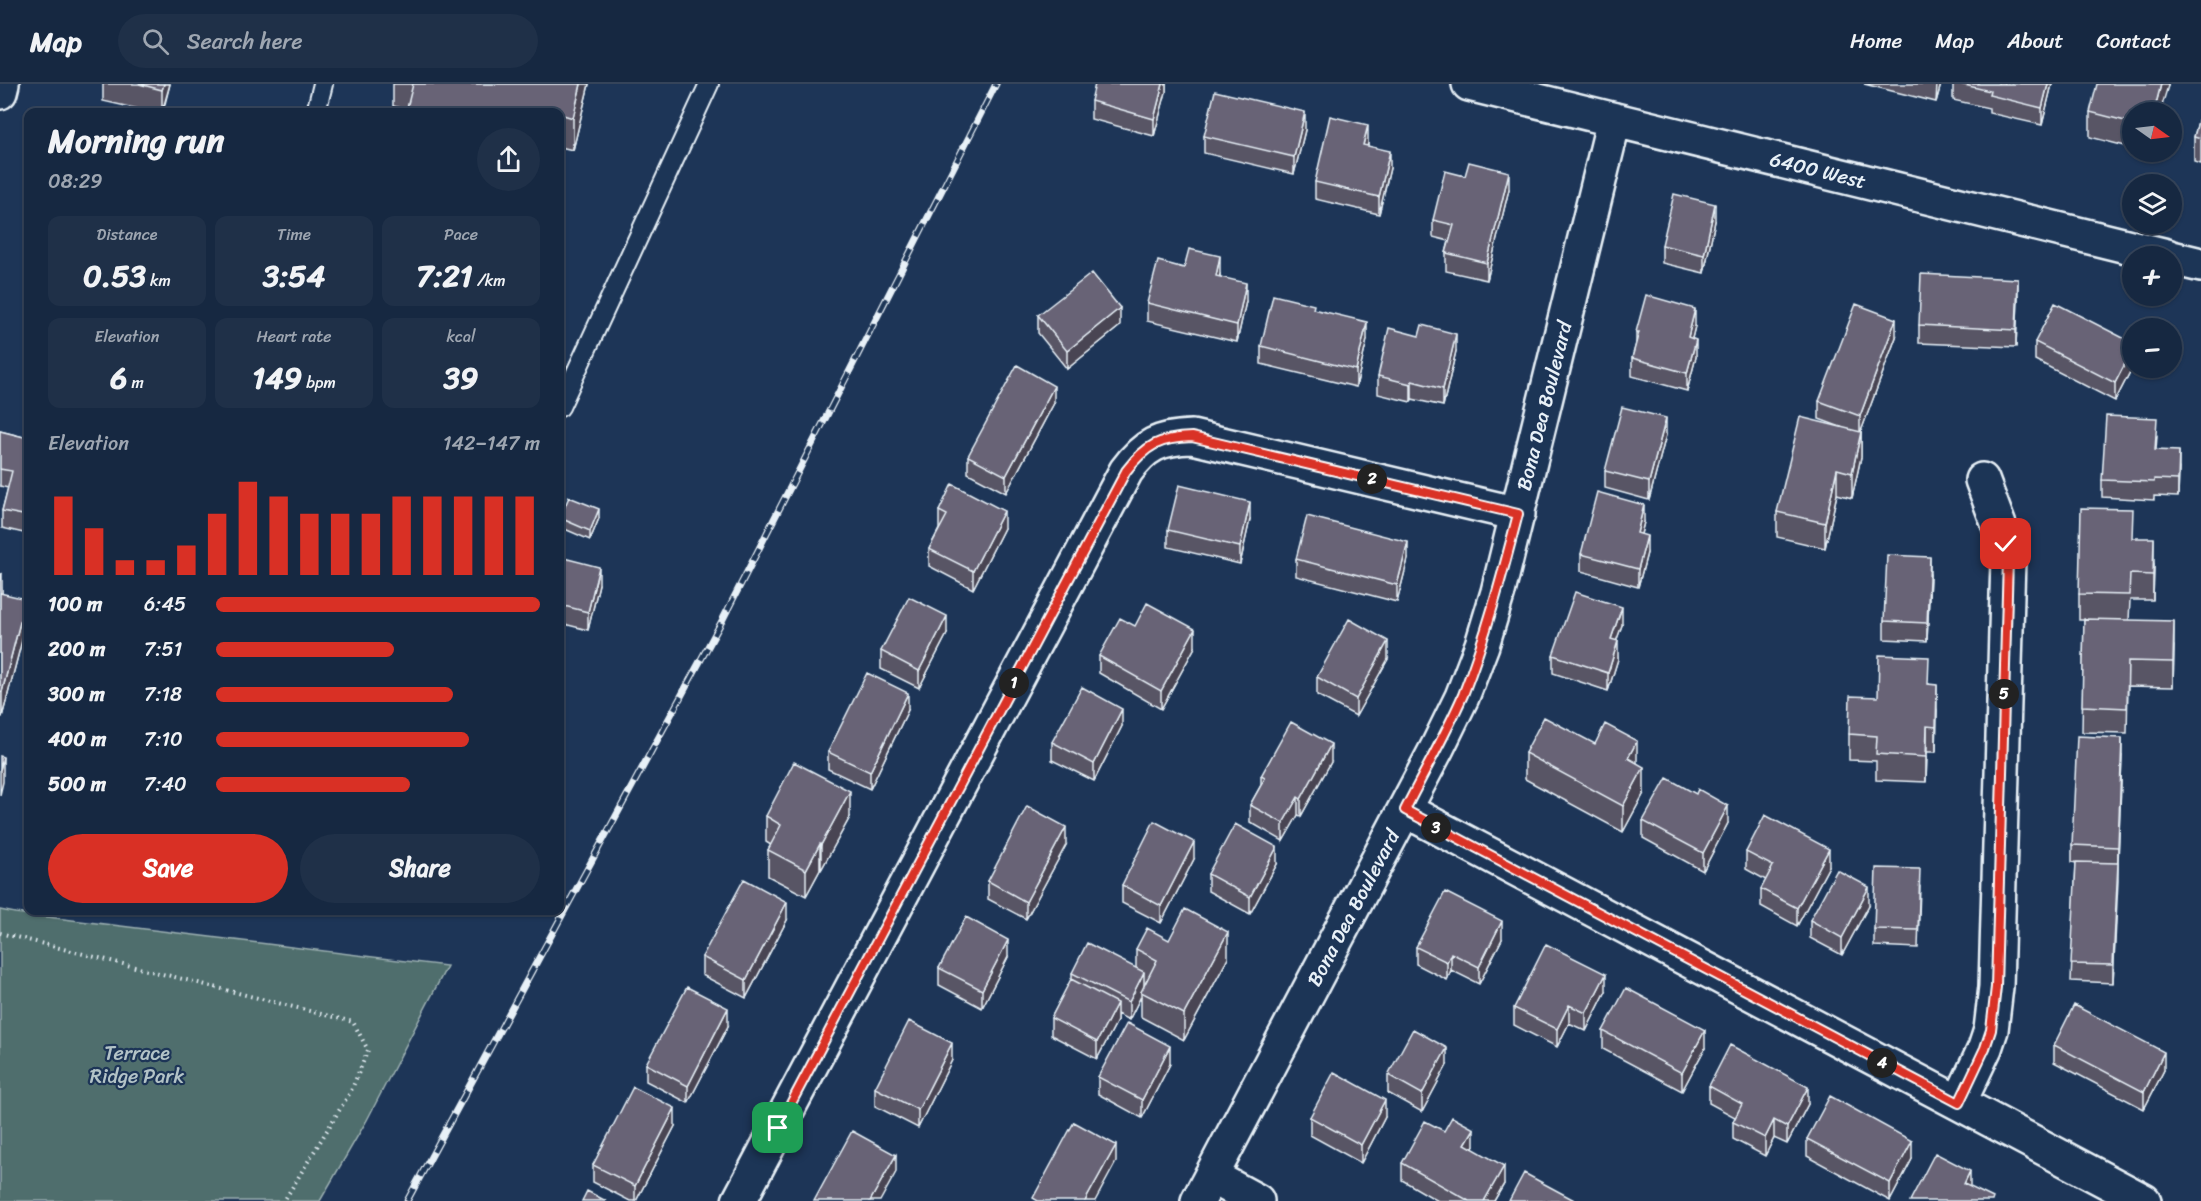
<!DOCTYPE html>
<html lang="en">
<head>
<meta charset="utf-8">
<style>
	body { margin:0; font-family:Sriracha,sans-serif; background:#1f3048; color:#f1f3f6; height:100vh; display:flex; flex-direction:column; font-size:22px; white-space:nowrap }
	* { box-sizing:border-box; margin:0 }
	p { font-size:20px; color:#9ea6b1 }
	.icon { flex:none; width:33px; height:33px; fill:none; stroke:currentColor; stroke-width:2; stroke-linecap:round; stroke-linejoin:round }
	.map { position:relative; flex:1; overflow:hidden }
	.details { position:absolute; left:24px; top:24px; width:540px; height:807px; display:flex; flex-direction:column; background:#162841; border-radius:12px; box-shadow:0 2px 4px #0004,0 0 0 2px #35445a }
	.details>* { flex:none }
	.needle { width:39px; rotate:104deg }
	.controls { position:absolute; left:2122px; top:18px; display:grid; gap:12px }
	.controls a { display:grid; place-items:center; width:60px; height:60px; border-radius:50%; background:#162841; box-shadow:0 2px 4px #0004,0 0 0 2px #35445a; font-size:30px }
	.pin { position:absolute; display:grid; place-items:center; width:51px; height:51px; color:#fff; margin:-26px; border-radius:12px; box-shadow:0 3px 9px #0006 }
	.km { position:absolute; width:30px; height:30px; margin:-15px; border-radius:50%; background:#222; color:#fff; font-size:16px; line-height:30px; text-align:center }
	.round { display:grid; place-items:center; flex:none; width:63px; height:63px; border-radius:32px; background:#1f3048 }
	.summary { display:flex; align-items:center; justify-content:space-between; height:102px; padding:0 24px }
	h1 { font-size:33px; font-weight:800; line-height:45px }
	.metrics { display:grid; grid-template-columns:repeat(3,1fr); gap:9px; height:102px; padding:6px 24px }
	.metrics div { display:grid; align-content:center; border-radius:12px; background:#1f3048; text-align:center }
	.metrics b { font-size:30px; font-weight:800 }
	.metrics small { font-size:16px; font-weight:400 }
	.metrics p { font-size:16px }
	.chart { height:168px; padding:12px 24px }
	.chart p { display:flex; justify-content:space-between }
	.chart svg { width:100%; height:108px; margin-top:6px; stroke:#d93025; stroke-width:6 }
	.button { display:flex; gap:12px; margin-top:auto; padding:12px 24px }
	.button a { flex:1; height:69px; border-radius:36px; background:#d93025; color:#fff; font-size:24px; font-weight:800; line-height:69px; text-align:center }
	.button a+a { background:#1f3048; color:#f1f3f6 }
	ul { padding:0 24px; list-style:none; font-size:20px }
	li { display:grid; grid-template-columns:96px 72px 1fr; align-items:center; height:45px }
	li i { height:15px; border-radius:8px; background:#d93025 }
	header { display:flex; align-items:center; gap:36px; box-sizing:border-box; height:84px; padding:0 30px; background:#162841; border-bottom:2px solid #35445a }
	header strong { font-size:28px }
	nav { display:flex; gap:33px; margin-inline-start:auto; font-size:21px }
	.search { width:420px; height:54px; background:#1f3048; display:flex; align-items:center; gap:15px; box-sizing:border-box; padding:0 21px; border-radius:33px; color:#9ea6b1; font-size:22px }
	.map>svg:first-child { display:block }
	.green { fill:#506e6d; stroke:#9cb0b2; stroke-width:1.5 }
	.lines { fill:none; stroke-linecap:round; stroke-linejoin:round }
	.lane-casing { stroke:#e8f1f8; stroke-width:22 }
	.street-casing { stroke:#e8f1f8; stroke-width:38 }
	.secondary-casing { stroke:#e8f1f8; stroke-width:38 }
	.path { stroke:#e8f1f8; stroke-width:4; stroke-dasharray:1.5 4.5; stroke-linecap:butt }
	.lane { stroke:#1d3557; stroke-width:18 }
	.street { stroke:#1d3557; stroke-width:33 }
	.secondary { stroke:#1d3557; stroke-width:33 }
	.rail-casing { stroke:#e8f1f8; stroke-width:7 }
	.rail { stroke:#1d3557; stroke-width:4.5; stroke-dasharray:14; stroke-linecap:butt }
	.wall { fill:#595565; stroke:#e8f1f8; stroke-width:1.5 }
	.shaded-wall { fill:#494553; stroke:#e8f1f8; stroke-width:1.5 }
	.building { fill:#686376; stroke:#e8f1f8; stroke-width:1.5 }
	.route-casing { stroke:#fff; stroke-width:12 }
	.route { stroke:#d93025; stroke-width:8 }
	.labels { text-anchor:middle; stroke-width:4.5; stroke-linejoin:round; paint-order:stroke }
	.street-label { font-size:20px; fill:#e8f1f8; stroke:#1d3557 }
	.park-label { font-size:20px; fill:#b3c3c7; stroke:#1d3557 }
</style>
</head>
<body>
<header>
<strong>Map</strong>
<div class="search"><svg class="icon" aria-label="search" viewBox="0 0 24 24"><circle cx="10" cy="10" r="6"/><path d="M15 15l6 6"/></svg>Search here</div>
<nav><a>Home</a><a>Map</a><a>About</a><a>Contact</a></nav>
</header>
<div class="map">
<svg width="2201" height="1117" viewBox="0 0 2201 1117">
	<rect width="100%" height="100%" fill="#1d3557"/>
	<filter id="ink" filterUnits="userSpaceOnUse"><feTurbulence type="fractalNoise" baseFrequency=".0167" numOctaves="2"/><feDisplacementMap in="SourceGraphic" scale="12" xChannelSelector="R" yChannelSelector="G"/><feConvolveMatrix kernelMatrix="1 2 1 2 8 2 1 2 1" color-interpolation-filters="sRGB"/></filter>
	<g filter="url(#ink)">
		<path class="green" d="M0 826 15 829 447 882 367 1036 320 1117H0Z"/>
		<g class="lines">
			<g class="lane-casing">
				<path id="lane" d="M316 28 323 0
					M560 323 709 0"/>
			</g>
			<g class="street-casing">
				<path id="street" d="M0 8 2 0
					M1405 726 2144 1117
					M1959 1019 1985 964 1991 946 1996 903 2008 475 2006 460 1982 396
					M1211 1092 1257 1117
					M739 1117 1126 387C1145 361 1159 354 1192 353L1518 430
					M1198 1117 1437 664 1462 613 1482 561 1498 508 1614 36"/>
			</g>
			<g class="secondary-casing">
				<path id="secondary" d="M1469 0 2167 172
					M2172 174 2201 181"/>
			</g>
			<path class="path" d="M0 849 353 938 368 966 351 1007 284 1117"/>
			<use href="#lane" class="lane"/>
			<use href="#street" class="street"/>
			<use href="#secondary" class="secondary"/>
			<g class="rail-casing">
				<path id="rail" d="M407 1117 723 535 996 0"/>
			</g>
			<use href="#rail" class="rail"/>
		</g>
		<path class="wall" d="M103 0H170L163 28H152L103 17Z
			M393 0H589L573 66 560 63V28H406V25L393 22Z
			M1166 0V8L1154 52 1091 35V17Z
			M1864 0H1941L1936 18Z
			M1953 0H2052L2042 41 1989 29V24L1953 16Z
			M2168 0V2L2133 28V64L2090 53V28Z
			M2201 26V80L2194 78V53Z
			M1305 46 1294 90 1204 69V52Z
			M1368 59V62L1390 84 1379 130 1315 115V98Z
			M1465 92 1509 105 1487 196 1446 187V169L1449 157 1433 153V136Z
			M1715 137 1704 189 1662 179V161Z
			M1184 184 1220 190V192L1246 217 1237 258 1147 237V219Z
			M2018 212 2016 263 1919 259V241Z
			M1314 226 1367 256 1356 303 1261 280V262Z
			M1038 231 1120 242 1067 285 1038 249Z
			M1695 242 1692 254 1696 273 1687 307 1632 292V274L1636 260V248Z
			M1419 252 1456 267 1443 322 1412 315 1411 318 1378 310V292Z
			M1896 253 1861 347V373L1852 414 1837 410 1825 464 1777 453V428L1841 343 1819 335V317Z
			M2035 258 2133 259V282L2115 317 2035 276Z
			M28 260V308H27V282L28 278Z
			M1054 319 1006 409 968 389V372Z
			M0 347 28 354V450L2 444V427L8 404 0 402Z
			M1666 351 1649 416 1605 404V387Z
			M2157 352 2156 366 2179 384 2178 413 2154 412V416L2102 413V396Z
			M939 427 1004 444 973 505 929 482V465L939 445Z
			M560 434H599L590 456 560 443Z
			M1250 435 1240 480 1168 463V446Z
			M1644 438 1641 450 1647 469 1638 503 1581 487V470Z
			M2133 454 2154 480 2153 516H2130L2129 536 2174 562 2173 603 2128 602 2127 649 2082 648 2084 536H2079V510Z
			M560 473 599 500 588 546 560 539Z
			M1296 475H1408L1397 518 1296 492Z
			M0 489 2 509 26 541 2 633H0Z
			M1930 491 1927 557 1884 555V537Z
			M1622 541 1616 557 1618 575 1608 607 1553 589V571Z
			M1135 542 1195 563 1161 625 1099 589V572Z
			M947 550 919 604 881 585V567Z
			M1388 575 1356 632 1317 611V593Z
			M1929 600 1937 626 1936 668H1927L1926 698 1876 696V677L1849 676V650L1878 613Z
			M908 626 870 705 828 685V668Z
			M1122 642 1094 697 1052 676V658Z
			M1595 660 1637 679 1644 709 1623 748 1525 695V669Z
			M2122 671 2113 899 2071 897 2076 779 2072 778V761Z
			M1331 678 1301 732 1298 731 1283 757 1250 738V721L1261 701V692Z
			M1696 710 1728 739 1703 787 1643 754V737Z
			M766 732 850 733 821 786H820L806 812 768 792V766L771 761 766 758Z
			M1066 761 1026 835 988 815V797Z
			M1746 768 1829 782 1797 842 1761 822V805L1766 796 1746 785Z
			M1194 775 1161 839 1122 819V801Z
			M1277 780 1250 830 1208 807V790Z
			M1920 803 1918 864 1874 862V845Z
			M1869 821 1842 871 1810 854V836Z
			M787 836 746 914 702 891V873Z
			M1502 855 1479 900 1451 886 1447 896 1416 880V863Z
			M1169 856 1228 874 1184 956 1141 933V912L1129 936 1117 930V937L1097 975 1051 951V934L1072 895V889L1136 884V865Z
			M1008 873 982 924 939 901V884Z
			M1606 907 1586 947 1569 939 1557 963 1514 941V924Z
			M728 942 688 1019 646 997V980Z
			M1603 947 1705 964 1682 1007 1603 965Z
			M2054 961 2164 986 2144 1025 2054 978Z
			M952 976 918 1044 875 1022V1004Z
			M1170 980 1142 1034 1098 1010V993Z
			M1447 981 1422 1028 1388 1009V991Z
			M1709 1002 1808 1020 1787 1060 1774 1054 1765 1072 1733 1055V1038L1735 1033 1709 1019Z
			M1310 1033H1385L1361 1079 1310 1051Z
			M675 1042 636 1117H630L593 1098V1081Z
			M1444 1047 1474 1062 1472 1065 1504 1100 1494 1117H1438L1402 1096V1079Z
			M1807 1055 1912 1075 1890 1117 1807 1072Z"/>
		<path class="shaded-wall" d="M164 0H170L162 28V6Z
			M581 0H589L573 66V34Z
			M1163 0H1166V8L1154 52V35Z
			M1937 0H1941L1936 18Z
			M2048 0H2052L2042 41V24Z
			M2161 0H2168V2L2160 28H2154Z
			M1305 28V46L1294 90V73Z
			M1368 41V59L1363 78V61Z
			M1390 67V84L1379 130V113Z
			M1509 88V105L1487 196V179Z
			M1715 120V137L1704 189V171Z
			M1220 172V190L1216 209V192Z
			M2018 195V212L2016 263V246Z
			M1246 199V217L1237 258V241Z
			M1120 224V242L1067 285V267Z
			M1695 225V242L1688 271V253Z
			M1896 235V253L1860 350V332Z
			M1367 238V256L1356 303V286Z
			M1456 250V267L1443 322V305Z
			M1696 256V273L1687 307V289Z
			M2133 264V282L2115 317V299Z
			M1412 297V315L1411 318V300Z
			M1054 302V319L1006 409V392Z
			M1666 334V351L1649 416V398Z
			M1861 348V373L1852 414V389Z
			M2179 367V384L2178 413V396Z
			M1837 385V410L1825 464V439Z
			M1250 418V435L1240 480V463Z
			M1644 421V438L1637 466V449Z
			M599 425V434L590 456V447Z
			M1004 427V444L973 505V487Z
			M1647 452V469L1638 503V485Z
			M2154 454V480L2153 516V491Z
			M1408 458V475L1397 518V501Z
			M1930 473V491L1927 557V539Z
			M599 483V500L588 546V528Z
			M2 489V515L0 522V497Z
			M26 515V541L2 633V608Z
			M1622 523V541L1611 572V555Z
			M947 532V550L919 604V587Z
			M2174 537V562L2173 603V578Z
			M1195 545V563L1161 625V607Z
			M1388 557V575L1356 632V615Z
			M1618 557V575L1608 607V589Z
			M1937 601V626L1936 668V643Z
			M908 609V626L870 705V688Z
			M1122 625V642L1094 697V680Z
			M1927 642V668L1926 698V673Z
			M2122 654V671L2118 780V763Z
			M1637 657V682L1628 674Z
			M1331 660V678L1301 732V715Z
			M3 673V698L0 711V686Z
			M1644 683V709L1623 748V722Z
			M850 707V733L821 786V761Z
			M1298 713V731L1283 757V739Z
			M1728 722V739L1703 787V769Z
			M1066 743V761L1026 835V818Z
			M1194 758V775L1161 839V822Z
			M820 760V786L806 812V786Z
			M1277 763V780L1250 830V813Z
			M1829 765V782L1797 842V824Z
			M2118 779V797L2113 899V881Z
			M1869 803V821L1842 871V854Z
			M787 818V836L746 914V896Z
			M1502 837V855L1479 900V883Z
			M1228 848V874L1184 956V930Z
			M1008 856V873L982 924V906Z
			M1451 869V886L1447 896V878Z
			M1144 888V906L1141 908V912L1129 936V918Z
			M1606 890V907L1586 947V929Z
			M1117 919V937L1097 975V958Z
			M1569 921V939L1557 963V945Z
			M728 924V942L688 1019V1002Z
			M1705 946V964L1682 1007V989Z
			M952 959V976L918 1044V1026Z
			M1170 962V980L1142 1034V1016Z
			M1447 964V981L1422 1028V1010Z
			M2164 968V986L2144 1025V1008Z
			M1808 1003V1020L1787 1060V1043Z
			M1385 1016V1033L1361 1079V1061Z
			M675 1024V1042L636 1117H635V1102Z
			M1774 1036V1054L1765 1072V1054Z
			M1474 1045V1062L1465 1078V1060Z
			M1912 1057V1075L1890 1117V1099Z
			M1116 1061V1078L1095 1117H1085Z
			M896 1071V1088L880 1117H870Z
			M1504 1082V1100L1494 1117H1484Z
			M1970 1087V1104L1964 1100Z"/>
		<path class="building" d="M139 0H164L162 6Z
			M413 0H581L573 34 560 30V28H552L546 27V28H406Z
			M1095 0H1163L1154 35 1091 17Z
			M1960 0H2048L2042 24 1989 11 1990 7Z
			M2097 0H2161L2154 28H2133V39L2090 28Z
			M1215 7 1305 28 1294 73 1204 52Z
			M79 26 89 28H79Z
			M2201 26V55L2194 53Z
			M1330 32 1368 41 1363 61 1390 67 1379 113 1315 98Z
			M1469 78 1509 88 1487 179 1446 169 1454 141 1433 136 1445 87 1465 92Z
			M1674 110 1715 120 1704 171 1662 161Z
			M1189 165 1220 172 1216 192 1246 199 1237 241 1147 219 1158 177 1184 184Z
			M1092 189 1120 224 1067 267 1038 231Z
			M1921 190 2018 195 2016 246 1919 241Z
			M1273 211 1314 221 1313 225 1367 238 1356 286 1261 262Z
			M1646 211 1695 225 1688 253 1696 256 1687 289 1632 274 1639 248H1636Z
			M2055 219 2133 259V264L2115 299 2035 258Z
			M1856 220 1896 235 1860 332 1819 317Z
			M1422 241 1456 250 1443 305 1412 297 1411 300 1378 292 1389 244 1419 252Z
			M1017 281 1054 302 1006 392 968 372Z
			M1622 323 1666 334 1649 398 1605 387Z
			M2106 332 2157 334 2155 366 2179 367 2178 396 2154 395V398L2102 396Z
			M1800 333 1861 348 1852 389 1837 385 1825 439 1777 428Z
			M0 347 28 354V432L2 427 12 387 0 385Z
			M952 400 1004 427 973 487 929 465 947 431 939 427Z
			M1179 401 1250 418 1240 463 1168 446Z
			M1597 408 1644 421 1637 449 1647 452 1638 485 1581 470Z
			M569 413 599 425 590 447 560 434Z
			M2081 424 2133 425 2132 454H2154L2153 491 2130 490 2129 511 2079 510Z
			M1307 432 1408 458 1397 501 1296 475Z
			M1887 471 1930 473 1927 539 1884 537Z
			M560 473 599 483 588 528 560 521Z
			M1575 508 1622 523 1611 555 1618 557 1608 589 1553 571Z
			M0 509 26 515 2 608 0 607Z
			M909 513 947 532 919 587 881 567Z
			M1147 519 1195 545 1161 607 1099 572 1120 534 1135 542Z
			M1349 535 1388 557 1356 615 1317 593Z
			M2084 535 2174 537 2173 578 2128 577 2127 624 2082 622Z
			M1879 571 1929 573 1928 600 1937 601 1936 643 1927 642 1926 673 1876 670 1877 652 1849 650 1850 612 1878 613Z
			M867 589 908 609 870 688 828 668Z
			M1082 603 1122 625 1094 680 1052 658Z
			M1544 633 1595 660 1605 640 1637 657 1628 674 1644 683 1623 722 1525 669Z
			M1291 638 1331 660 1301 715 1298 713 1283 739 1250 721 1265 694 1261 692Z
			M2077 652 2122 654 2118 763 2072 761Z
			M0 672 3 673 0 686Z
			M794 678 850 707 821 761 820 760 806 786 768 766 781 741 766 732Z
			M1667 694 1696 710 1698 705 1728 722 1703 769 1643 737Z
			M1027 722 1066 743 1026 818 988 797Z
			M1765 731 1829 765 1797 824 1761 805 1773 782 1746 768Z
			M1154 737 1194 758 1161 822 1122 801Z
			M1235 740 1277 763 1250 813 1208 790Z
			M2076 778 2118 779 2113 881 2071 880Z
			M1876 784 1920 785 1918 846 1874 845Z
			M1837 786 1869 803 1842 854 1810 836Z
			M744 795 787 818 746 896 702 873Z
			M1445 808 1502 837 1479 883 1451 869 1447 878 1416 863Z
			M1185 825 1228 848 1184 930 1141 908 1157 876 1136 865 1147 844 1169 856Z
			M966 833 1008 856 982 906 939 884Z
			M1087 859 1144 888 1129 918 1072 889Z
			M1546 860 1606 890 1586 929 1569 921 1557 945 1514 924Z
			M1071 895 1117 919 1097 958 1051 934Z
			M687 903 728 924 688 1002 646 980Z
			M1626 904 1705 946 1682 989 1603 947Z
			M2074 921 2164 968 2144 1008 2054 961Z
			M909 937 952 959 918 1026 875 1004Z
			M1127 939 1170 962 1142 1016 1098 993Z
			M1413 945 1447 964 1422 1010 1388 991Z
			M1730 961 1808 1003 1787 1043 1774 1036 1765 1054 1733 1038 1742 1020 1709 1002Z
			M1334 988 1385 1016 1361 1061 1310 1033Z
			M633 1003 675 1024 635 1102 593 1081Z
			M1830 1012 1912 1057 1890 1099 1807 1055Z
			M1452 1033 1474 1045 1465 1060 1504 1082 1484 1117H1469L1402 1079 1425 1037 1444 1047Z
			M1074 1038 1116 1061 1085 1117H1038L1033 1114Z
			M852 1047 896 1071 870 1117H814Z
			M1935 1069 1970 1087 1964 1100 1993 1114 1992 1117H1910Z
			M1524 1089 1576 1117H1509Z
			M587 1107 606 1117H582Z"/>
	</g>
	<g class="lines" filter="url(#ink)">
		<g class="route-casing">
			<path id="route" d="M778 1044 1126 387C1146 361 1159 354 1192 353L1518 430C1502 492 1486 552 1463 611 1446 650 1424 688 1405 726L1959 1019 1985 964 1991 946 1996 903 2008 475 2006 460"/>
		</g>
		<use href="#route" class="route"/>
	</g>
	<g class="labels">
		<g class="street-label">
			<text transform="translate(1818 86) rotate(14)" y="7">6400 West</text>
			<text transform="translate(1544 322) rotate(-76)" y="7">Bona Dea Boulevard</text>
			<text transform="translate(1353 824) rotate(-62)" y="7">Bona Dea Boulevard</text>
		</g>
		<g class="park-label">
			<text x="137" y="976">Terrace<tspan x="137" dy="23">Ridge Park</tspan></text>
		</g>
	</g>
</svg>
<div class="controls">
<a><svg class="needle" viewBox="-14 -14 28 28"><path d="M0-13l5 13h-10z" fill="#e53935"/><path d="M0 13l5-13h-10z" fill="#9ea6b1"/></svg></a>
<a><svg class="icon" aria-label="layers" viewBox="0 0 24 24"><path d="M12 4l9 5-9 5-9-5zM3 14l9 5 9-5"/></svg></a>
<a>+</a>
<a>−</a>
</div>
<div class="pin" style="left:778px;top:1044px;background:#1e9e55"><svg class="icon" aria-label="arrive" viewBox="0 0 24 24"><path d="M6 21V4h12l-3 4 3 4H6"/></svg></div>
<div class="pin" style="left:2006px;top:460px;background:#d93025"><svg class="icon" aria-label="check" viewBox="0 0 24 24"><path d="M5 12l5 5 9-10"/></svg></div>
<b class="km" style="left:1014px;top:599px">1</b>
<b class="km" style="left:1372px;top:395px">2</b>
<b class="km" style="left:1436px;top:744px">3</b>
<b class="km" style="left:1882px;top:979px">4</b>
<b class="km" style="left:2004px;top:610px">5</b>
<section class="details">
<div class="summary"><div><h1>Morning run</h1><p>08:29</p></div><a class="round"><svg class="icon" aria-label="share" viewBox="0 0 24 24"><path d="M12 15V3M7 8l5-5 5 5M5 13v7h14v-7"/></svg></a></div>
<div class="metrics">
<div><p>Distance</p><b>0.53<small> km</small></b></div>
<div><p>Time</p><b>3:54</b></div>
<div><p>Pace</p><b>7:21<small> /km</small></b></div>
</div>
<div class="metrics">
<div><p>Elevation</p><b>6<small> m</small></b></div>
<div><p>Heart rate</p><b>149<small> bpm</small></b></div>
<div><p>kcal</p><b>39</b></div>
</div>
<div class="chart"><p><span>Elevation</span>142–147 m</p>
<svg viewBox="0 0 160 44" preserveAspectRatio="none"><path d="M5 44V12M15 44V25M25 44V38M35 44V38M45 44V32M55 44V19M65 44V6M75 44V12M85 44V19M95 44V19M105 44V19M115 44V12M125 44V12M135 44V12M145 44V12M155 44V12"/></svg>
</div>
<ul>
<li><b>100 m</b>6:45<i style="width:100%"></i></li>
<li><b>200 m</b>7:51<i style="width:55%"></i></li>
<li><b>300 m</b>7:18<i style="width:73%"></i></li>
<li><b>400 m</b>7:10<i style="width:78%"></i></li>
<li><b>500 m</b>7:40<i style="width:60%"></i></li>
</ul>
<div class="button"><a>Save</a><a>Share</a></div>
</section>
</div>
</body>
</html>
